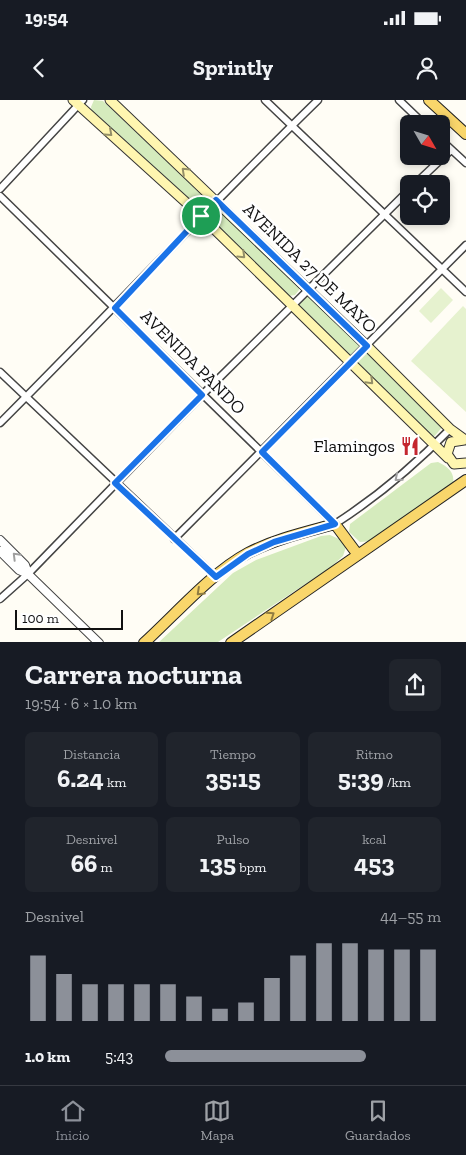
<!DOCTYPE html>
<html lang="es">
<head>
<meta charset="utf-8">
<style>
	body { margin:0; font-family:"Zilla Slab",serif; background:#20242c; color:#f1f3f6; height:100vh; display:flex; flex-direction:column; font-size:19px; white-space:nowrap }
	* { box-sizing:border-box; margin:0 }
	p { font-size:16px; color:#9ea1a6 }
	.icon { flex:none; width:28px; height:28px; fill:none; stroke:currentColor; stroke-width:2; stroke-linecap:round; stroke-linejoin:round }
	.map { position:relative; height:542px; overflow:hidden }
	.side { display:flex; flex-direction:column; background:#171b24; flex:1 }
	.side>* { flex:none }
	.needle { width:32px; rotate:129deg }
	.buttons { position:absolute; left:400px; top:15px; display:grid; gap:10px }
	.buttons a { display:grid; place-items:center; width:50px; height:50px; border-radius:8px; background:#171b24; box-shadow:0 2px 8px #0003; font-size:25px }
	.scale { position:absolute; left:15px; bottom:12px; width:108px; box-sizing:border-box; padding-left:5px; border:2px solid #111; border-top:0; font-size:14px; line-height:18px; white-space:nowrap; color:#111; -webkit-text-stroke:4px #fff; paint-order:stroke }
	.pin { position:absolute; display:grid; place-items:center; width:42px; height:42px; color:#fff; margin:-21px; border:2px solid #fff; border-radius:50%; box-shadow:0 1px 5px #0007 }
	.round { display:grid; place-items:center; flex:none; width:52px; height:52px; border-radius:8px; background:#20242c }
	.overview { display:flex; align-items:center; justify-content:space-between; height:85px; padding:0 25px }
	h1 { font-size:28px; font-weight:800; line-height:38px }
	.figures { display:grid; grid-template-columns:repeat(3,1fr); gap:8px; height:85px; padding:5px 25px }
	.figures div { display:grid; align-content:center; border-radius:8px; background:#20242c; text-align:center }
	.figures b { font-size:25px; font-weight:800 }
	.figures small { font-size:14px; font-weight:400 }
	.figures p { font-size:14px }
	.chart { height:140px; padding:10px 25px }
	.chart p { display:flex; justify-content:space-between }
	.chart svg { width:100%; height:90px; margin-top:5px; stroke:#8c9099; stroke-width:6 }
	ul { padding:0 25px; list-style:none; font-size:16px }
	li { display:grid; grid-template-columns:80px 60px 1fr; align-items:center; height:38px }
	li i { height:12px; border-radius:6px; background:#8c9099 }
	.status { display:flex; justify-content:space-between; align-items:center; height:35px; padding:0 25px; background:#171b24; direction:ltr }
	.status svg { height:14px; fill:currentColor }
	header { display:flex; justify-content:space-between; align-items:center; height:65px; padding:0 25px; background:#171b24; font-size:22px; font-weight:800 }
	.tab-bar { display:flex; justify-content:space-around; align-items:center; height:70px; border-top:1px solid #363941; background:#171b24; font-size:14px; color:#9ea1a6 }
	.tab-bar a { display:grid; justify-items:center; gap:2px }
	.tab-bar .active { color:#8c9099 }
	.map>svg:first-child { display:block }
	.green { fill:#d5ebbd }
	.pitch { fill:#e6f2cf }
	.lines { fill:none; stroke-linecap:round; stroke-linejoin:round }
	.minor-casing { stroke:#444; stroke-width:9 }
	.tertiary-casing { stroke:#444; stroke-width:10 }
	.secondary-casing { stroke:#333; stroke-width:11 }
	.primary-casing { stroke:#222; stroke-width:12 }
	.minor { stroke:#fff; stroke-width:6 }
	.tertiary { stroke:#fff; stroke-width:8 }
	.secondary { stroke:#fff6b0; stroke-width:9 }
	.primary { stroke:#f9d66b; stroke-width:10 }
	.oneway { stroke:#948f68 }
	.oneway2 { stroke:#a0a0a0 }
	.oneway3 { stroke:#917d42 }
	.route-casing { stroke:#fff; stroke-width:10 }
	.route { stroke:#1a73e8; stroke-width:6 }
	.labels { text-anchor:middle; stroke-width:5; stroke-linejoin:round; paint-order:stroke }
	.street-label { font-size:18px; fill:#111; stroke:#fff }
	.poi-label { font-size:18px; fill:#111; stroke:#fff; text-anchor:end }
</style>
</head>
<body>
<div class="status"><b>19:54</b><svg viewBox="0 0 49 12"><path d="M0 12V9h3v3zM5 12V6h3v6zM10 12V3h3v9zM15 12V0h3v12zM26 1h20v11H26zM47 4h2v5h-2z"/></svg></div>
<header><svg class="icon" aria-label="back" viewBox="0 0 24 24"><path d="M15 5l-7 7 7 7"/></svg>Sprintly<svg class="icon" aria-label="person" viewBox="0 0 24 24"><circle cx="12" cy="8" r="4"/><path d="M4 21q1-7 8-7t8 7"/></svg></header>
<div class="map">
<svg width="466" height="543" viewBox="0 0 466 543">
	<rect width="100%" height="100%" fill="#fffdf5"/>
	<path class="green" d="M94 0 103 1 206 98V106L200 110 92 12 91 7Z
		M221 114H228L299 185V190L295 195 289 196 282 191 218 126 217 119Z
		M309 194 363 245 349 258 298 205Z
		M368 250 445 324 432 339 354 262Z
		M438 362C451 368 457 376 451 389L373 441 360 442 349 432 350 424 431 363Z
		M330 435 339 439 346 447 343 456 331 467 218 542 158 543 233 473 256 460 321 436Z"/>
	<path class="pitch" d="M441 188 453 200 431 223 419 211Z
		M463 206 466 209V312L411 261Z"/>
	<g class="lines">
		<g class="minor-casing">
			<path id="minor" d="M265 0 466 192
				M399 0 424 24
				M441 40 466 63
				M415 84 451 50
				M0 89 83 0
				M0 96 335 424C377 397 415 365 450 329
				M0 272 216 477
				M0 323C107 216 210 105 318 0
				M174 439 466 145
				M0 499 28 474 202 295 409 90"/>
		</g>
		<g class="tertiary-casing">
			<path id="tertiary" d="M0 440 25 465 28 474
				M0 451 19 470 28 474 99 543"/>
		</g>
		<g class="secondary-casing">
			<path id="secondary" d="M73 0 201 116 448 358
				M110 0 367 246 450 329 464 339
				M464 340 451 342 447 354 454 364 466 363"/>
		</g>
		<g class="primary-casing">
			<path id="primary" d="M429 0 466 34
				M144 543C176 514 211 473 248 453 275 439 306 432 335 424L358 455
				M231 543 466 380"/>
		</g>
		<use href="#minor" class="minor"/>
		<use href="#tertiary" class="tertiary"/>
		<use href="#secondary" class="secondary"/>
		<use href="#primary" class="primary"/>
	</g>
	<defs><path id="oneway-chevron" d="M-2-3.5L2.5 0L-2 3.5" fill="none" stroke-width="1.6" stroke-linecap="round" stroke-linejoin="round" transform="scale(1.25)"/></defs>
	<g class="oneway">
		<use href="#oneway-chevron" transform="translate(109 33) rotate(42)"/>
		<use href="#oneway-chevron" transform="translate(185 71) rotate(-137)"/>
		<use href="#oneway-chevron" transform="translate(242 155) rotate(44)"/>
		<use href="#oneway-chevron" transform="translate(370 281) rotate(45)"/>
	</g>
	<g class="oneway2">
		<use href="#oneway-chevron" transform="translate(398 378) rotate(140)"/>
		<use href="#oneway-chevron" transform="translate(16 456) rotate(-135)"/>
	</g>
	<g class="oneway3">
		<use href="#oneway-chevron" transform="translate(200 492) rotate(137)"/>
		<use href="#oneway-chevron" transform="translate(271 515) rotate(-34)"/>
	</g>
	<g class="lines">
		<g class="route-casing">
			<path id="route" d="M216 100 367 246 262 352 335 424 274 442 248 454 216 477 115 383 202 295 115 208Z"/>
		</g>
		<use href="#route" class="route"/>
	</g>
	<defs>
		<g id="restaurant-bare" transform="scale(1.5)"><path d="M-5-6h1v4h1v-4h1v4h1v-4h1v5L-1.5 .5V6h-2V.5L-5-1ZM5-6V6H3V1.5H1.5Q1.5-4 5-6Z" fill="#c4262e" stroke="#fff" stroke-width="2.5" paint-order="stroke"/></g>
	</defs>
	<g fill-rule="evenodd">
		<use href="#restaurant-bare" x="410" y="346"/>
	</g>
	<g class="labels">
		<g class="street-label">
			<text transform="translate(310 168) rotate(44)" y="6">AVENIDA 27 DE MAYO</text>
			<text transform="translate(193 262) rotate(45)" y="6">AVENIDA PANDO</text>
		</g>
		<g class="poi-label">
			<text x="395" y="352">Flamingos</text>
		</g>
	</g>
</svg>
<div class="buttons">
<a><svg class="needle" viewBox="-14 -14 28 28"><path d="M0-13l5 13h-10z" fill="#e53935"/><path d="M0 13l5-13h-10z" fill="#9ea1a6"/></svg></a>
<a><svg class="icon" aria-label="locate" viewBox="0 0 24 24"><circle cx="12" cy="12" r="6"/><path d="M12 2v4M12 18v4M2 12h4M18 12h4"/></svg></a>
</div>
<div class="scale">100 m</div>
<div class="pin" style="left:201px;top:116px;background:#1e9e55"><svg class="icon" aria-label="arrive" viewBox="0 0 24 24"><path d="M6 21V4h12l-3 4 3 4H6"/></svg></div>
</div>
<section class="side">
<div class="overview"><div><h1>Carrera nocturna</h1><p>19:54 · 6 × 1.0 km</p></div><a class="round"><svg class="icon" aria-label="share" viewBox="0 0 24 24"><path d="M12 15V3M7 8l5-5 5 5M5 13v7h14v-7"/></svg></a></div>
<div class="figures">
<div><p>Distancia</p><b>6.24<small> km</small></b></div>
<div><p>Tiempo</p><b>35:15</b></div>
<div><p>Ritmo</p><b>5:39<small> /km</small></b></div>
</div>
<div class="figures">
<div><p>Desnivel</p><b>66<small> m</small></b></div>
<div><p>Pulso</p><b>135<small> bpm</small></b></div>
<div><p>kcal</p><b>453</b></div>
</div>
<div class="chart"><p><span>Desnivel</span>44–55 m</p>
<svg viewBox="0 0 160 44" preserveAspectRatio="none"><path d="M5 44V12M15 44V21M25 44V26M35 44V26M45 44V26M55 44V26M65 44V32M75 44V38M85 44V35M95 44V23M105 44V12M115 44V6M125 44V6M135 44V9M145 44V9M155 44V9"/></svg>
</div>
<ul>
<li><b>1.0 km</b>5:43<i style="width:73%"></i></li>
</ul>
</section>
<nav class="tab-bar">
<a class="active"><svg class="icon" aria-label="home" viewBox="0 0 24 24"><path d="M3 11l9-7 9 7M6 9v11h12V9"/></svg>Inicio</a>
<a><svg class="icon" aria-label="map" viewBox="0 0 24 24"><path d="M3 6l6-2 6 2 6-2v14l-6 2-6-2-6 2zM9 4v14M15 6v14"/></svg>Mapa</a>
<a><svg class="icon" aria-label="saved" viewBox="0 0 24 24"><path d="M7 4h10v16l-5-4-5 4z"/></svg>Guardados</a>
</nav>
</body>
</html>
